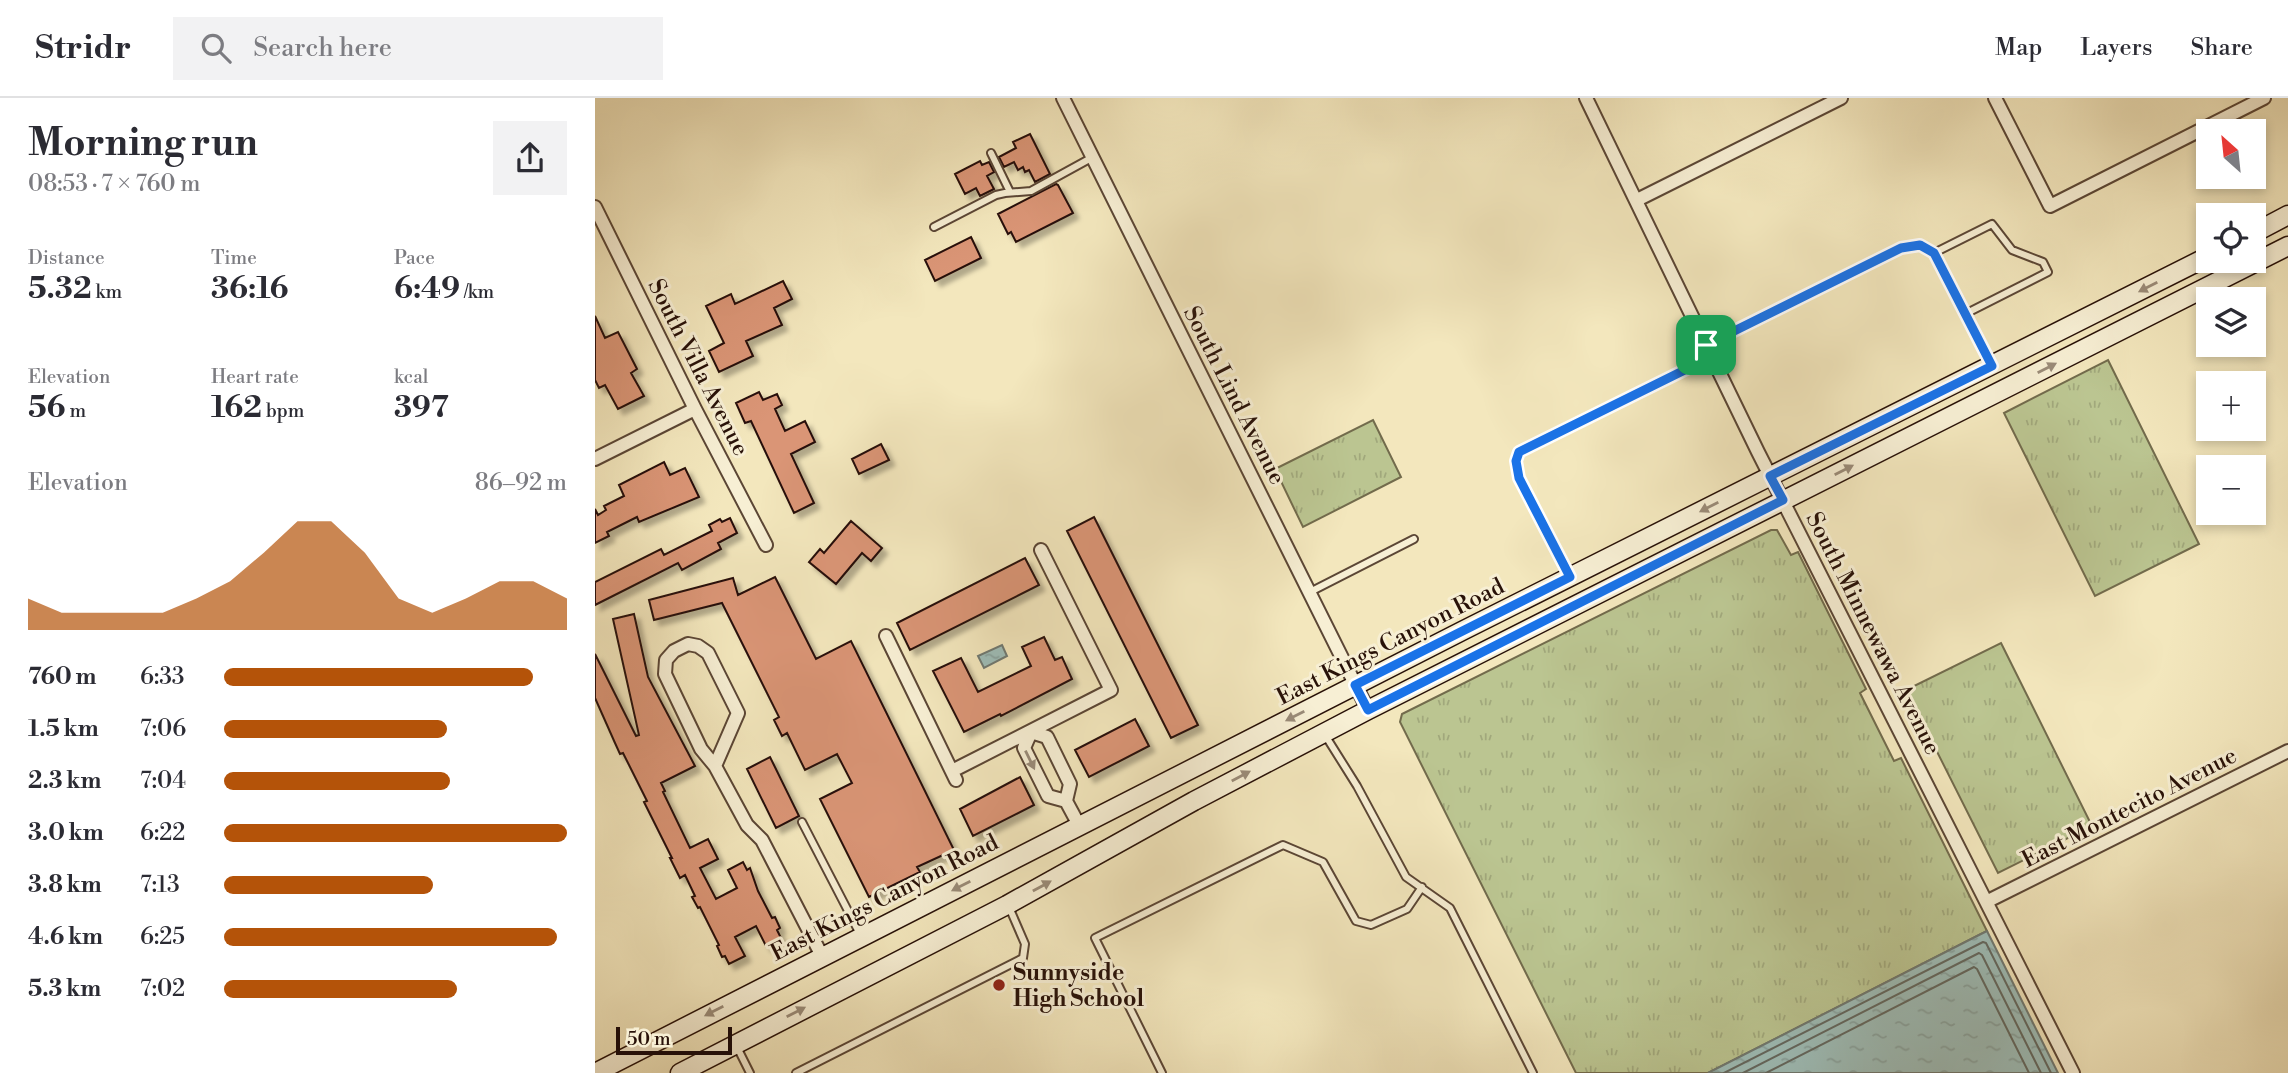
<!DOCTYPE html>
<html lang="en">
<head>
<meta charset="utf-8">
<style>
	body { margin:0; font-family:"Libre Bodoni",serif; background:#f2f2f3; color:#2b2b33; height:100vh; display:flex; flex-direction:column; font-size:26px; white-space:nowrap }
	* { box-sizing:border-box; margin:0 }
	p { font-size:23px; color:#7c7c81 }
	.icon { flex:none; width:38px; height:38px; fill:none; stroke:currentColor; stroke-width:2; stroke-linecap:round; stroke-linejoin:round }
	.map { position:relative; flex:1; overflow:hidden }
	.details { display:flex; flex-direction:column; background:#fff; width:595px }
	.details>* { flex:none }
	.needle { width:46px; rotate:333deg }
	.fabs { position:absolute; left:1601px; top:21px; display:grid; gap:14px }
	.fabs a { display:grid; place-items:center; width:70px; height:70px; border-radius:0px; background:#fff; box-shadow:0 4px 10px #0003; font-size:35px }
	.scale { position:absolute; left:21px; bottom:18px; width:116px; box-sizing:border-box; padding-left:7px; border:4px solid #281108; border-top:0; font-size:19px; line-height:24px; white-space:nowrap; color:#281108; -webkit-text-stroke:5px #f7efd4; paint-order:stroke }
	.pin { position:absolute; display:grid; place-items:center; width:60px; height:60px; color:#fff; margin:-30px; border-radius:14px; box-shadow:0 4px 10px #0006 }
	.round { display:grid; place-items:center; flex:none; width:74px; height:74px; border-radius:0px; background:#f2f2f3 }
	.overview { display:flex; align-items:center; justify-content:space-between; height:119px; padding:0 28px }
	h1 { font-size:38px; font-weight:700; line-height:52px }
	.figures { display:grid; grid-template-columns:repeat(3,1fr); gap:10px; height:119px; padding:7px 28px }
	.figures div { display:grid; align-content:center }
	.figures b { font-size:30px; font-weight:700 }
	.figures small { font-size:19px; font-weight:400 }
	.figures p { font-size:19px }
	.chart { height:196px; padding:14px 28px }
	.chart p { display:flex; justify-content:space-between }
	.chart svg { width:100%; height:126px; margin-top:7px; fill:#b45309; opacity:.7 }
	ul { padding:0 28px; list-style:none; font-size:23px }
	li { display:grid; grid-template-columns:112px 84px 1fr; align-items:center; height:52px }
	li i { height:18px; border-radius:9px; background:#b45309 }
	header { display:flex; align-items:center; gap:42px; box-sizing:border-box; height:98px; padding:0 35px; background:#fff; border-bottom:2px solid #e1e1e2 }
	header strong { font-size:33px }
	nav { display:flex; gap:38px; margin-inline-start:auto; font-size:24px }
	.search { width:490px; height:63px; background:#f2f2f3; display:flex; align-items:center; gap:18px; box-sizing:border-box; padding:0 24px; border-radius:0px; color:#7c7c81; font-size:26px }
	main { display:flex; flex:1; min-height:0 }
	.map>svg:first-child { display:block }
	.grass { fill:url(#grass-tufts); stroke:#726b4c; stroke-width:2 }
	.water { fill:url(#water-ripples); stroke:#6f7972; stroke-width:2 }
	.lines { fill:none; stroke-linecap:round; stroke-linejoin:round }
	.shore { stroke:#636860; stroke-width:2 }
	.building { fill:#da9576; stroke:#281108; stroke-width:2; filter:url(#shadow) }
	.service-casing { stroke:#5b4635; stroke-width:10 }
	.minor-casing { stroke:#5b4635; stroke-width:16 }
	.secondary-casing { stroke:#281108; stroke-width:21 }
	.service { stroke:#f7efd4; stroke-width:6 }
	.minor { stroke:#f7efd4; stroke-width:12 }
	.secondary { stroke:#f7efd4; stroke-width:18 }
	.oneway { fill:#9a8b78 }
	.route-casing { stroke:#fff; stroke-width:14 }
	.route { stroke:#1a73e8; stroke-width:9 }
	.poi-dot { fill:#8f2418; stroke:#f7efd4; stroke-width:2.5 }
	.labels { text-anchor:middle; stroke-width:6; stroke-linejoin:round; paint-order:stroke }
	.street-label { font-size:23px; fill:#281108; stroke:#f7efd4 }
	.poi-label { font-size:23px; font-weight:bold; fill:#281108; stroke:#f7efd4; text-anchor:start }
</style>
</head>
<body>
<header>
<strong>Stridr</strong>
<div class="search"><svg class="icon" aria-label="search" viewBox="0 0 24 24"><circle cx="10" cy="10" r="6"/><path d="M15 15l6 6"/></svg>Search here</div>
<nav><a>Map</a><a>Layers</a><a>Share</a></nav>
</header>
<main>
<section class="details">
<div class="overview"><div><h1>Morning run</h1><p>08:53 · 7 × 760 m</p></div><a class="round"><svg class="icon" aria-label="share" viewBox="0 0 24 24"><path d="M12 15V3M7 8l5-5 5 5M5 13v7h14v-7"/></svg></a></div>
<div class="figures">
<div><p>Distance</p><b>5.32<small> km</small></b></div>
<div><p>Time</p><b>36:16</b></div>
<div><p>Pace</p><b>6:49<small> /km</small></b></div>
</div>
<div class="figures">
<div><p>Elevation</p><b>56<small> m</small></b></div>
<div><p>Heart rate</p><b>162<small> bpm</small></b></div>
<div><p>kcal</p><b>397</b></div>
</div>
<div class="chart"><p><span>Elevation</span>86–92 m</p>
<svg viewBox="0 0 160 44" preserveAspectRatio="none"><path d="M0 44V33L10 38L20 38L30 38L40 38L50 33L60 27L70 17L80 6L90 6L100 17L110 33L120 38L130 33L140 27L150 27L160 33V44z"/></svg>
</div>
<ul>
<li><b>760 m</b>6:33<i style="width:90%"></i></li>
<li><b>1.5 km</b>7:06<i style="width:65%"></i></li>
<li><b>2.3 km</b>7:04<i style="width:66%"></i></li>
<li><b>3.0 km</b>6:22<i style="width:100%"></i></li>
<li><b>3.8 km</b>7:13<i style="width:61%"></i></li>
<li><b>4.6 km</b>6:25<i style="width:97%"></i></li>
<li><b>5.3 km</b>7:02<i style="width:68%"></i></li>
</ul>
</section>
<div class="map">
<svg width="1693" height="975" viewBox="0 0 1693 975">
	<defs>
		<pattern id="grass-tufts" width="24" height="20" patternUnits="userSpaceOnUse" patternTransform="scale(1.75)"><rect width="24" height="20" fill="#bbc591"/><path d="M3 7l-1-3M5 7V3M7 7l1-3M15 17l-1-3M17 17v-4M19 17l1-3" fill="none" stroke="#a1a87c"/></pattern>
		<pattern id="water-ripples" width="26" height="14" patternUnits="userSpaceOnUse" patternTransform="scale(1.75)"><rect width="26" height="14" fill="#9ebeb9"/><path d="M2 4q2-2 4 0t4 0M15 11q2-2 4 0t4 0" fill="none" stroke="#88a29e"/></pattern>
		<filter id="shadow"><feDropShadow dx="5.5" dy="5.5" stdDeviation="2" flood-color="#0004"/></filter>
	</defs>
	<rect width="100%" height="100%" fill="#f3e7bd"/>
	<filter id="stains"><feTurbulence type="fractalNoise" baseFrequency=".00286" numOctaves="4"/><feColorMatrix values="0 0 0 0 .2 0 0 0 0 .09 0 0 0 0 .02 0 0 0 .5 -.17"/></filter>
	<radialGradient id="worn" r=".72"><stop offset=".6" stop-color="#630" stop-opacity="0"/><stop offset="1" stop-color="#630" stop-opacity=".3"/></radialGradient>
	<path class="grass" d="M1513 262 1604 446 1500 498 1409 315Z
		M778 322 806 379 708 429 680 371Z
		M1176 432H1182L1196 457 1203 454 1271 591 1265 595 1299 663 1306 660 1392 833 1113 975H981L805 624 807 616Z
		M1406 545 1497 728 1403 775 1311 592Z"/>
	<path class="water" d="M407 547 412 558 389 570 383 558Z
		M1392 833 1463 975H1113L1386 836Z"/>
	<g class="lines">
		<path class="shore" d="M1129 975 1388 844 1391 845 1456 975
			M1148 975 1384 855 1387 857 1446 975
			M1171 975 1379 869 1382 871 1434 975"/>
	</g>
	<path class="building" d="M435 36 455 76 440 84 434 72 430 74 428 69 423 72 419 64 409 69 404 59 421 50 418 44Z
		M385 63 387 67 394 64 399 74 392 78 399 91 385 98 381 90 370 96 360 76Z
		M461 86 463 87 478 115 421 144 416 134 413 136 403 116Z
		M376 139 386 160 340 183 330 162Z
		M188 183 197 201 179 210 187 227 151 243 158 258 124 274 114 253 129 245 111 208 136 196 140 206Z
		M0 218 10 240 23 234 42 271 36 275 49 298 23 311 10 287 4 290 0 282Z
		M164 294 168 302 182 296 187 307 180 311 190 333 210 323 220 344 196 356 219 405 199 415 156 323 150 325 141 305Z
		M286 346 294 362 264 376 257 361Z
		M69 364 75 377 90 370 104 399 44 424 42 419 12 434 14 438 0 445V411L3 417 11 412 9 408 29 398 24 387Z
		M499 419 603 627 576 640 472 433Z
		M135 420 142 435 123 445 126 451 87 472 83 465 0 507V484L66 451 69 457 117 433 114 427 125 421 127 424Z
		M256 423 287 450 276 463 267 455 241 486 214 464 225 451 229 455Z
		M430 460 444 487 315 552 302 525Z
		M180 479 221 561 256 543 359 752 322 769 325 774 274 799 225 701 257 685 242 656 210 672 192 635 187 638 179 622 184 619 127 505 59 522 54 502 138 480 143 497Z
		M39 516 53 579 100 668 66 685 70 693 68 694 95 750 113 741 123 761 105 770 121 801 142 790 133 772 148 764 152 772 155 770 163 793 177 820 180 819 185 830 182 832 186 840 171 848 161 828 140 839 150 858 134 866 130 858 127 859 122 848 124 847 105 809 103 810 97 799 100 798 90 777 85 780 75 760H77L49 704 52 703 28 655 25 656 20 645 0 600V556L41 638 44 637 18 521Z
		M449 539 460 562 467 559 477 581 406 618 405 616 369 634 338 573 366 560 383 594 436 568 427 549Z
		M540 621 554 648 494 679 480 652Z
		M175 659 204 718 181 730 152 671Z
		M425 679 439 707 378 738 365 711Z"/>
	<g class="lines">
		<g class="service-casing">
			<path id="service" d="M396 55 415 94
				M339 129 401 97 410 95 436 93 498 59
				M1339 155 1397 126 1417 152 1448 164 1453 174 1370 216
				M1111 247 1306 150 1325 147 1339 155 1395 264
				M975 478 924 380 921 363 924 354 1116 259
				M715 494 819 441
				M730 637 762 688 811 779 855 810 938 975
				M207 724 265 836
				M142 949 155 975
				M201 975 428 860 430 846 414 809
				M567 975 500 840 688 747 728 764 761 823 776 827 812 811 827 789"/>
		</g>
		<g class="minor-casing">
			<path id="minor" d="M468 0 773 612
				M991 0 1163 354 1478 975
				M1400 0 1455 108 1669 0
				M1042 102 1246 0
				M0 109 100 311 171 447
				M0 361 100 311
				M291 538 361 682
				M120 668 143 615 113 555 103 548 93 546 79 553 71 562 70 576 106 651 120 668 152 727 167 742 227 858
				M357 673 516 592 446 452
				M471 703 453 698 429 650 436 634 452 639 475 686 471 703 485 729
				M1393 803 1693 653"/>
		</g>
		<g class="secondary-casing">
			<path id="secondary" d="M1659 135 1693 117
				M0 975 869 532 1614 158
				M85 975 412 807 599 703 773 612 1693 148"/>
		</g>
		<use href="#service" class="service"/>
		<use href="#minor" class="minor"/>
		<use href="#secondary" class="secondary"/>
	</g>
	<defs><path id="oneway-solid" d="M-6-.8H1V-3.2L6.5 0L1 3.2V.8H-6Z" transform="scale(1.75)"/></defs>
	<g class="oneway">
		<use href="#oneway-solid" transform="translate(1553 189) rotate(153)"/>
		<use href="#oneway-solid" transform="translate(1452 270) rotate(-27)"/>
		<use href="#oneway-solid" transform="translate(1249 372) rotate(-27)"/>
		<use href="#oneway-solid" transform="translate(1114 409) rotate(153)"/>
		<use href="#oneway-solid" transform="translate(700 618) rotate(153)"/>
		<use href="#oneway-solid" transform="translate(435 662) rotate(64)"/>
		<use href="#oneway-solid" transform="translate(646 678) rotate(-28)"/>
		<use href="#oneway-solid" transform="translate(366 788) rotate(153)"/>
		<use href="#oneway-solid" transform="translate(447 788) rotate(-29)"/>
		<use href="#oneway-solid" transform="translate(119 913) rotate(153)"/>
		<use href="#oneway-solid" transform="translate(201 914) rotate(-27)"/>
	</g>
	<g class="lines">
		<g class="route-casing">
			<path id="route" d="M1325 147 1339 155 1397 268 1175 378 1188 402 773 612 760 587 975 479 924 380 921 363 924 354 1116 259 1111 247 1306 150Z"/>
		</g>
		<use href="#route" class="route"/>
	</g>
	<circle class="poi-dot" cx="404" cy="887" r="7"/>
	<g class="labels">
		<g class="street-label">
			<text transform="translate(104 269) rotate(63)" y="8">South Villa Avenue</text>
			<text transform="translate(640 297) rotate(63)" y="8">South Lind Avenue</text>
			<text transform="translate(1279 535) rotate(63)" y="8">South Minnewawa Avenue</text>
			<text transform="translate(795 543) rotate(-27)" y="8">East Kings Canyon Road</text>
			<text transform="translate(1534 709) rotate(-27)" y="8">East Montecito Avenue</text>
			<text transform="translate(289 799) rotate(-27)" y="8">East Kings Canyon Road</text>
		</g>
		<g class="poi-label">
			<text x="418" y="882">Sunnyside<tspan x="418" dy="26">High School</tspan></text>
		</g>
	</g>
	<rect width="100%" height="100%" filter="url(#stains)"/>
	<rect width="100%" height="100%" fill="url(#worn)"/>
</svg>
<div class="fabs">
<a><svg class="needle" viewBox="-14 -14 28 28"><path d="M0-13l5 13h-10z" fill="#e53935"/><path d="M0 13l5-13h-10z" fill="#7c7c81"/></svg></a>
<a><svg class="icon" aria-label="locate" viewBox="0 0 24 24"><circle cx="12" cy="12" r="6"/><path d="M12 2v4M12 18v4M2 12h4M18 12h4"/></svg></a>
<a><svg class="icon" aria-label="layers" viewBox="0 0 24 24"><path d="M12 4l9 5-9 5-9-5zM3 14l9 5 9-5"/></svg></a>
<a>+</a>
<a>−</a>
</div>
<div class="scale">50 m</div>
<div class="pin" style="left:1111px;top:247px;background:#1e9e55"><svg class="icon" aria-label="arrive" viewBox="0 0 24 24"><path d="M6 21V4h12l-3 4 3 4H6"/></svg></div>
</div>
</main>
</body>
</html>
